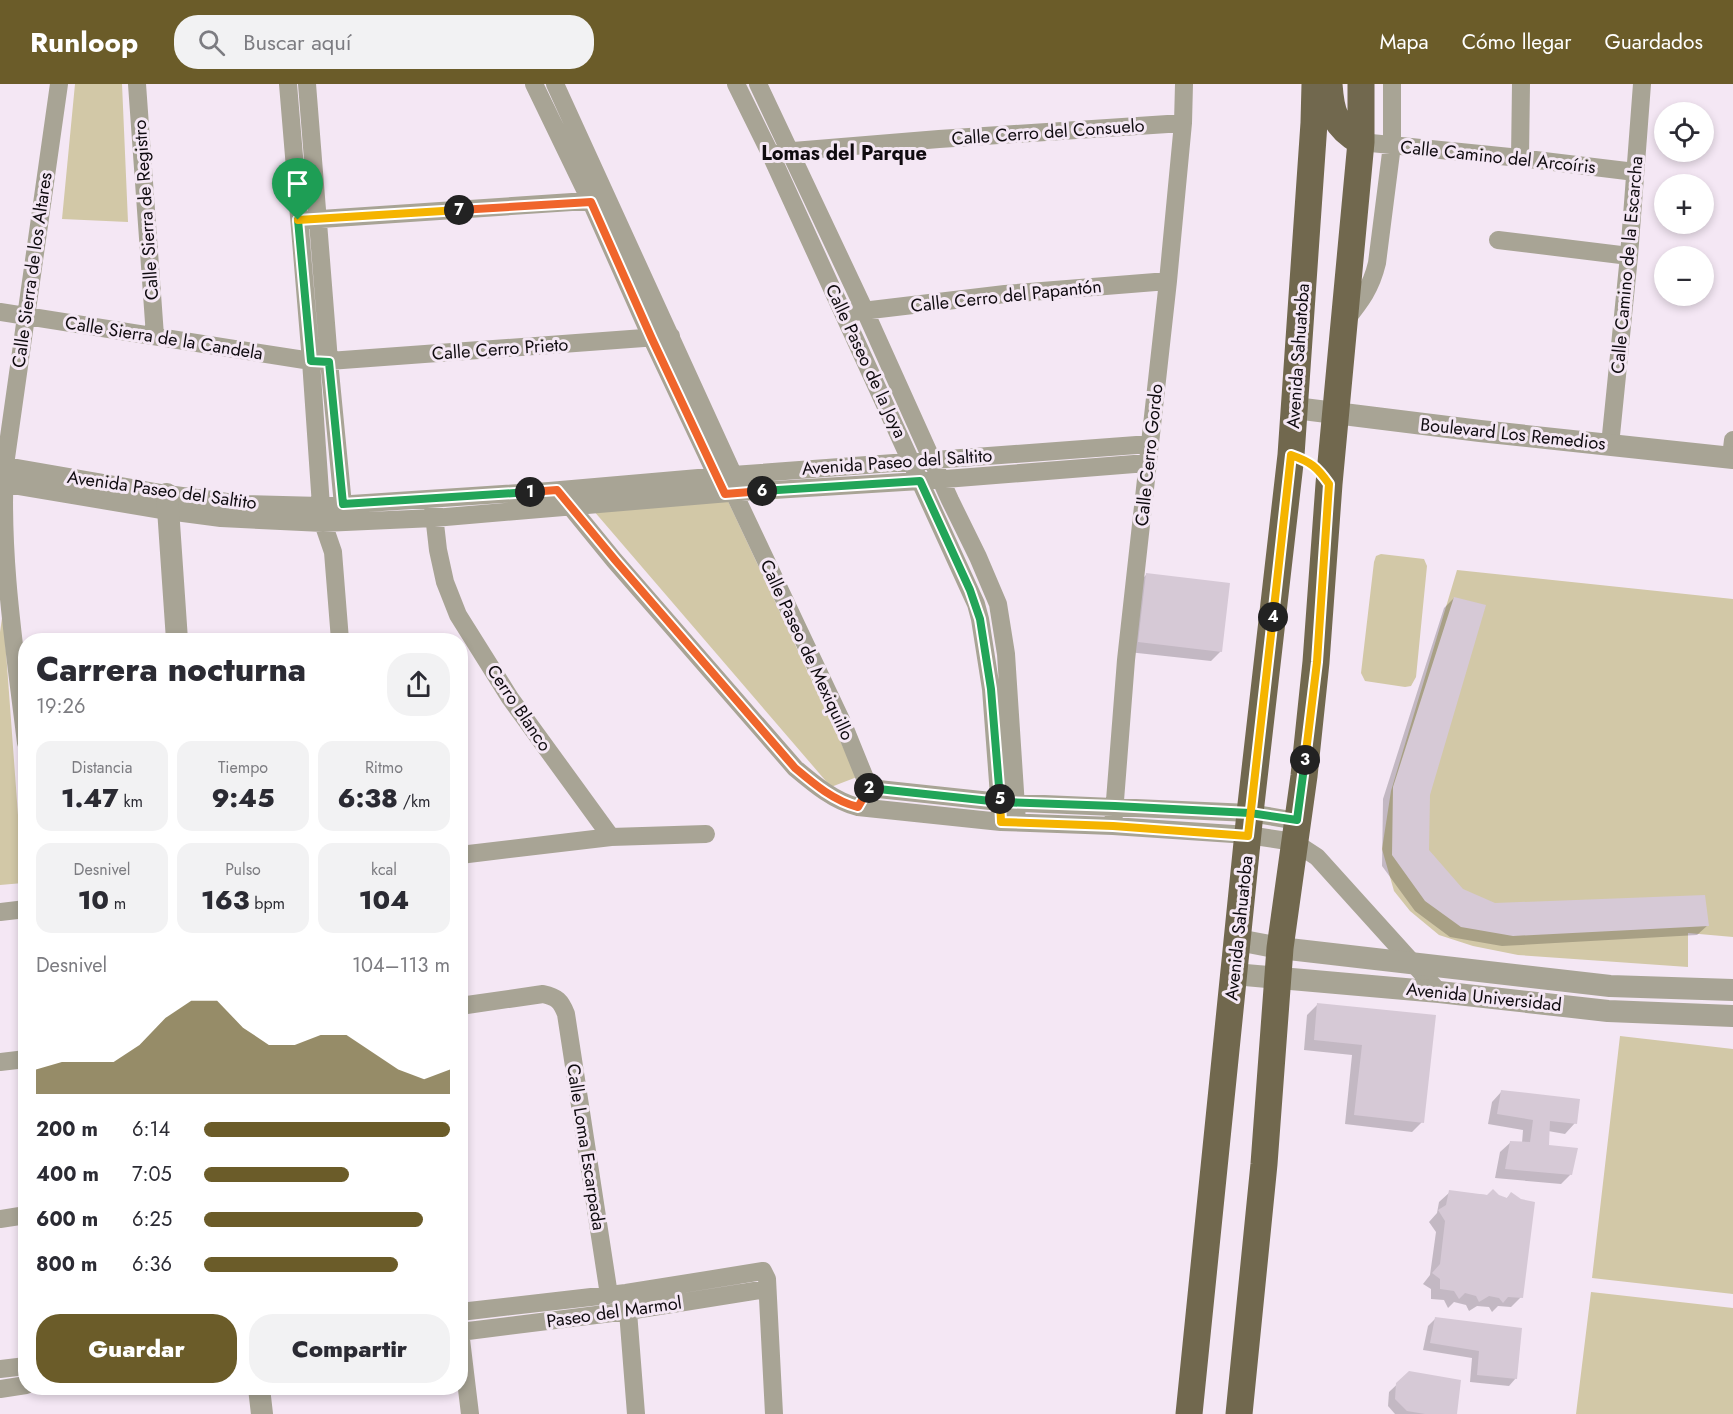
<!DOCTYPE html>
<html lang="es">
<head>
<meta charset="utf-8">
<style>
	body { margin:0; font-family:Jost,sans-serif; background:#f2f2f3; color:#2b2b33; height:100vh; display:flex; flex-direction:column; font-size:22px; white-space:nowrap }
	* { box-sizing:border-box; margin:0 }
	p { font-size:20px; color:#7c7c81 }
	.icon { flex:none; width:33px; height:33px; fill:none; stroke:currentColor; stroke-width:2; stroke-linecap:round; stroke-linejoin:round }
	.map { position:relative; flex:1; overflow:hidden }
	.drawer { position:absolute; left:18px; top:549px; width:450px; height:762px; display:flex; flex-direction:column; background:#fff; border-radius:24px; box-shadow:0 3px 9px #0003 }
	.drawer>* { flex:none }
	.buttons { position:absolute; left:1654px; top:18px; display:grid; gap:12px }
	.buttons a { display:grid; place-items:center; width:60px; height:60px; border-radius:50%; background:#fff; box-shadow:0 3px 9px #0003; font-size:30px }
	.pin { position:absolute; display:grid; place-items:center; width:51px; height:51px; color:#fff; margin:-62px -26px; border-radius:50% 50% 50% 0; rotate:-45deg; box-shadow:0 0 6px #0007 }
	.pin .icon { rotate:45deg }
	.km { position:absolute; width:30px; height:30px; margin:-15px; border-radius:50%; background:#222; color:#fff; font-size:16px; line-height:30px; text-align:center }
	.round { display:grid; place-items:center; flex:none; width:63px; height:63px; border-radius:24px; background:#f2f2f3 }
	.overview { display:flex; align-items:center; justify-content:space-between; height:102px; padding:0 18px }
	h1 { font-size:33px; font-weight:800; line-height:45px }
	.stats { display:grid; grid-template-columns:repeat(3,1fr); gap:9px; height:102px; padding:6px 18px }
	.stats div { display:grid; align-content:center; border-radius:15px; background:#f2f2f3; text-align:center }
	.stats b { font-size:26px; font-weight:800 }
	.stats small { font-size:16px; font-weight:400 }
	.stats p { font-size:16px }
	.chart { height:168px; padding:12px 18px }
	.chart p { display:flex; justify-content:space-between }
	.chart svg { width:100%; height:108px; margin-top:6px; fill:#6b5c29; opacity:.7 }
	.primary-button { display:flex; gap:12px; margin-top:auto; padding:12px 18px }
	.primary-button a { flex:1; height:69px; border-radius:24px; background:#6b5c29; color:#fff; font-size:24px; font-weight:800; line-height:69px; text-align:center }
	.primary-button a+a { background:#f2f2f3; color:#2b2b33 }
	ul { padding:0 18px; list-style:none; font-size:20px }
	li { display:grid; grid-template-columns:96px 72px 1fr; align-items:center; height:45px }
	li i { height:15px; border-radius:8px; background:#6b5c29 }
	header { display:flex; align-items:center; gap:36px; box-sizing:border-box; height:84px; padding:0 30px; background:#6b5c29; color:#fff }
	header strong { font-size:28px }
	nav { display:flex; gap:33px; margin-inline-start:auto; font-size:21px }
	.search { width:420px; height:54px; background:#f2f2f3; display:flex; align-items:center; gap:15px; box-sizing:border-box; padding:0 21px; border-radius:24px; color:#7c7c81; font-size:22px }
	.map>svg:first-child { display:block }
	.green { fill:#d2c8a7 }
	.shadow { fill:#0003 }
	.building { fill:#d6c9d6 }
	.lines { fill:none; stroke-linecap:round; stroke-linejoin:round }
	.minor { stroke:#a8a495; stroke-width:18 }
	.tertiary { stroke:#a8a495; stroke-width:22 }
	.primary { stroke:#71684e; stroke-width:27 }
	.split-1-casing { stroke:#fff; stroke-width:12 }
	.split-2-casing { stroke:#fff; stroke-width:12 }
	.split-3-casing { stroke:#fff; stroke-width:12 }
	.split-4-casing { stroke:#fff; stroke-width:12 }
	.split-5-casing { stroke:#fff; stroke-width:12 }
	.split-6-casing { stroke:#fff; stroke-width:12 }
	.split-7-casing { stroke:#fff; stroke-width:12 }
	.split-8-casing { stroke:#fff; stroke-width:12 }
	.split-1 { stroke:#22a559; stroke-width:8 }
	.split-2 { stroke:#f0652b; stroke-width:8 }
	.split-3 { stroke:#22a559; stroke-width:8 }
	.split-4 { stroke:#f5b400; stroke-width:8 }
	.split-5 { stroke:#f5b400; stroke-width:8 }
	.split-6 { stroke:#22a559; stroke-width:8 }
	.split-7 { stroke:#f0652b; stroke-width:8 }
	.split-8 { stroke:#f5b400; stroke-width:8 }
	.labels { text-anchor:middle; stroke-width:6; stroke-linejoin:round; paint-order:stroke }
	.street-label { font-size:18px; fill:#0f0b0f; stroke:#f4e7f4 }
	.neighbourhood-label { font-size:20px; font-weight:bold; fill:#0f0b0f; stroke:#f4e7f4 }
</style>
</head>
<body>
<header>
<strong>Runloop</strong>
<div class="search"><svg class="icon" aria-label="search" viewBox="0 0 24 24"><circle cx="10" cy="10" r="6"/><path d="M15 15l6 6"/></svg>Buscar aquí</div>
<nav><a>Mapa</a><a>Cómo llegar</a><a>Guardados</a></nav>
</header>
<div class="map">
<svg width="1733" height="1330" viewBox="0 0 1733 1330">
	<rect width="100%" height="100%" fill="#f4e7f4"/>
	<path class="green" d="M75 0H122L128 138 62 135Z
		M727 415 857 693 831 703 593 426Z
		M1381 470 1424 475 1427 482 1416 593 1411 602 1405 603 1365 597 1361 589 1374 478 1376 472Z
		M1457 486 1733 515V853L1688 849V883L1518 871 1473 862 1439 851 1410 827 1394 807 1382 765 1391 707Z
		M3 527 23 799 0 801V548Z
		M1620 952 1733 965V1210L1592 1194Z
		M1591 1208 1733 1224V1330H1576Z"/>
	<path class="shadow" d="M1146 491 1221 567 1211 577 1128 568 1136 501Z
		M1454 514 1429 711 1427 767 1462 806 1495 820 1708 841 1697 851 1502 862 1450 853 1415 827 1382 782 1383 715 1444 524Z
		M1317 921 1435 933 1422 1038 1412 1048 1345 1040 1352 971 1304 966 1307 931Z
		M1502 1007 1575 1039 1565 1050 1548 1047 1547 1063 1571 1090 1561 1100 1495 1094 1500 1068 1511 1058 1522 1059 1523 1046 1488 1040 1492 1018Z
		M1450 1108 1499 1112 1506 1115 1511 1110 1521 1213 1511 1223 1498 1222 1492 1228 1489 1223 1477 1222 1469 1227 1466 1221 1454 1218 1448 1224 1444 1216 1431 1215V1205L1423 1200 1430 1191 1436 1148 1429 1138 1437 1129 1439 1118Z
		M1436 1234 1516 1294 1509 1302 1470 1298 1472 1274 1423 1266 1428 1242Z
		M1409 1289 1455 1330H1395L1388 1322 1389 1308Z"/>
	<path class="building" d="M1146 489 1230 499 1222 568 1138 558Z
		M1454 513 1486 521 1430 711 1429 766 1463 805 1495 819 1705 811 1709 842 1513 852 1461 843 1425 817 1392 771 1393 703Z
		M1317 919 1436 931 1424 1039 1354 1031 1362 961 1314 956Z
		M1501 1006 1580 1015 1577 1040 1550 1037 1549 1061 1578 1064 1572 1091 1505 1085 1510 1057 1530 1058 1533 1036 1497 1030Z
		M1493 1105 1499 1111 1507 1114 1511 1108 1521 1115 1535 1118 1523 1214 1508 1213 1503 1219 1499 1214 1489 1212 1479 1218 1476 1212 1465 1209 1459 1215 1454 1207 1440 1205V1195L1432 1189 1440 1180 1445 1137 1438 1126 1446 1121 1449 1106 1487 1111Z
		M1435 1233 1522 1244 1517 1295 1477 1291 1479 1267 1430 1259Z
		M1409 1287 1461 1296 1457 1330H1425L1407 1327 1395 1315 1396 1299Z"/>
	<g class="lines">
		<path class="minor" d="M137 0 155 252
			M288 0 311 277 321 422 323 439 333 468 340 556
			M307 0 329 277 343 421 342 432
			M534 0 591 118 652 255 721 401
			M555 0 738 401
			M736 0 770 69 976 520 980 535 991 605 1001 738
			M758 0 865 227 950 416 978 473 998 520 1006 570 1017 738
			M1361 58 1520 74 1635 88
			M781 68 939 55 1183 39
			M1520 74 1521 0
			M306 136 602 116
			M1498 156 1629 172
			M0 228 311 277H329L671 252
			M854 228 1005 210 1168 197
			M1345 237C1361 217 1371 204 1377 179L1392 61V0
			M1610 361 1629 172 1642 0
			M1731 373 1733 356
			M0 381 167 410 242 420 321 422 549 407 733 391 1150 360
			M0 399 168 427 221 434 323 439 434 434 741 408 920 397 1147 379
			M734 409 843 640 869 704
			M565 416 614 476 795 684C814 700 834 717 858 723L1001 738 1113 742 1248 751 1294 758 1317 773 1439 908
			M433 422 438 466 445 498 458 531 510 614 611 753
			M26 659C15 567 0 474 5 381L59 0
			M869 704 1000 718 1250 729 1297 737
			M1113 742 1126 576 1168 197 1183 39 1184 0
			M460 771 611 753 706 750
			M0 828 26 825
			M460 922 543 910C557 913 561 917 566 930L609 1211
			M0 978 26 975
			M0 1135 26 1131
			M627 1215 636 1330
			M460 1228 626 1209 763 1187 767 1195 774 1330
			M460 1247 470 1330
			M460 1248 628 1227 767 1205
			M0 1285 26 1282
			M0 1305 26 1301"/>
		<path class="tertiary" d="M1295 324 1480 347 1733 374
			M167 410 177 556
			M1238 856 1280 864 1610 902 1733 906
			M1234 890 1439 908 1608 927 1733 932
			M259 1304 262 1330"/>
		<path class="primary" d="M1329 0C1331 30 1335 42 1361 58
			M1189 1330 1250 729 1291 371 1314 39 1315 0
			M1239 1330 1264 1080 1280 864 1304 692 1316 578 1329 400 1361 58V0"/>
	</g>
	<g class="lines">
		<g class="split-1-casing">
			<path id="split-1" d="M298 136 311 277 329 278 343 420 530 408"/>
		</g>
		<g class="split-2-casing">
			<path id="split-2" d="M530 408 557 406 615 476 795 684C814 700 834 717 858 723L869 704"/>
		</g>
		<g class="split-3-casing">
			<path id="split-3" d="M869 704 1000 718 1115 722 1250 729 1297 736 1305 676"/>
		</g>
		<g class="split-4-casing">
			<path id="split-4" d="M1273 533 1291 371C1311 378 1317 383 1329 400L1317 578 1305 676"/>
		</g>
		<g class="split-5-casing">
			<path id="split-5" d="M1000 715 1001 738 1113 742 1248 752 1273 533"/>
		</g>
		<g class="split-6-casing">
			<path id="split-6" d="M762 407 920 397 970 506 980 535 991 605 1000 715"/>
		</g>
		<g class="split-7-casing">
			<path id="split-7" d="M459 126 591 118 652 255 725 410 762 407"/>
		</g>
		<g class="split-8-casing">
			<path id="split-8" d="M298 136 459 126"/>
		</g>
		<use href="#split-1" class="split-1"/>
		<use href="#split-2" class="split-2"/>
		<use href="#split-3" class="split-3"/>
		<use href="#split-4" class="split-4"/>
		<use href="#split-5" class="split-5"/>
		<use href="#split-6" class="split-6"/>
		<use href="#split-7" class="split-7"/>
		<use href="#split-8" class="split-8"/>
	</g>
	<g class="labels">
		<g class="street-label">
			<text transform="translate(1048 48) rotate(-4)" y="6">Calle Cerro del Consuelo</text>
			<text transform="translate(1498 73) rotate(6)" y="6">Calle Camino del Arcoíris</text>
			<text transform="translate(146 126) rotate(-94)" y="6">Calle Sierra de Registro</text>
			<text transform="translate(1627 181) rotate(-85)" y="6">Calle Camino de la Escarcha</text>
			<text transform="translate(32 186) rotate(-82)" y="6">Calle Sierra de los Altares</text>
			<text transform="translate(1006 212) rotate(-6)" y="6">Calle Cerro del Papantón</text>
			<text transform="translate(164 254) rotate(9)" y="6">Calle Sierra de la Candela</text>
			<text transform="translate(500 265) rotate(-4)" y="6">Calle Cerro Prieto</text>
			<text transform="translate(1298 272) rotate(-86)" y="6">Avenida Sahuatoba</text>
			<text transform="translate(866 277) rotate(65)" y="6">Calle Paseo de la Joya</text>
			<text transform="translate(1513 350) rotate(6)" y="6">Boulevard Los Remedios</text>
			<text transform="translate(1149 371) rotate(-84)" y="6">Calle Cerro Gordo</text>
			<text transform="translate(897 378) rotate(-4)" y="6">Avenida Paseo del Saltito</text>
			<text transform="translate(162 406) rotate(8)" y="6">Avenida Paseo del Saltito</text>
			<text transform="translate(807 566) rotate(65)" y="6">Calle Paseo de Mexiquillo</text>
			<text transform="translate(519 624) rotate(56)" y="6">Cerro Blanco</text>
			<text transform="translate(1239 844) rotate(-84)" y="6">Avenida Sahuatoba</text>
			<text transform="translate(1484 913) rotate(6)" y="6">Avenida Universidad</text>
			<text transform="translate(586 1063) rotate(81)" y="6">Calle Loma Escarpada</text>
			<text transform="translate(614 1228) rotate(-8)" y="6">Paseo del Marmol</text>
		</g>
		<g class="neighbourhood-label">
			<text x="844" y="76">Lomas del Parque</text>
		</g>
	</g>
</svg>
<div class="buttons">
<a><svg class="icon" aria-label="locate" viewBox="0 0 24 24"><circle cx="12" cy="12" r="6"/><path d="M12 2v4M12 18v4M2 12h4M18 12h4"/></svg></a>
<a>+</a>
<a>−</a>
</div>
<div class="pin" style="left:298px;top:136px;background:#1e9e55"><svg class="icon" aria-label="arrive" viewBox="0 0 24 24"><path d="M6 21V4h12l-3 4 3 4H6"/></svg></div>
<b class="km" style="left:530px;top:408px">1</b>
<b class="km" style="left:869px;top:704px">2</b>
<b class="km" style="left:1305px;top:676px">3</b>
<b class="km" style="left:1273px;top:533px">4</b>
<b class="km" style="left:1000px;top:715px">5</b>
<b class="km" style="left:762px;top:407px">6</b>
<b class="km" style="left:459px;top:126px">7</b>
<section class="drawer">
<div class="overview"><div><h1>Carrera nocturna</h1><p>19:26</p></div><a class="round"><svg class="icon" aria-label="share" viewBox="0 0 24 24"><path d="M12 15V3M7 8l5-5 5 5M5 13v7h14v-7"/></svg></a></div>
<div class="stats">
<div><p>Distancia</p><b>1.47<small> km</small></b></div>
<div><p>Tiempo</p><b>9:45</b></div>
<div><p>Ritmo</p><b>6:38<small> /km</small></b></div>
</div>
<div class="stats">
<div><p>Desnivel</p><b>10<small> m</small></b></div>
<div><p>Pulso</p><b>163<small> bpm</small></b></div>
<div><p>kcal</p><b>104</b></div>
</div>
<div class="chart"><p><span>Desnivel</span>104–113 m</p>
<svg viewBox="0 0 160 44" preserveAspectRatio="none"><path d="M0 44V34L10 31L20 31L30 31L40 24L50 13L60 6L70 6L80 17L90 24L100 24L110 20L120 20L130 27L140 34L150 38L160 34V44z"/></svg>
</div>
<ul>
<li><b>200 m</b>6:14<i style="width:100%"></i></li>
<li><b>400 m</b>7:05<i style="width:59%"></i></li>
<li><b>600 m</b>6:25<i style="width:89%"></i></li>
<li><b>800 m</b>6:36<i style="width:79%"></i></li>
</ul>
<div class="primary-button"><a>Guardar</a><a>Compartir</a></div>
</section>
</div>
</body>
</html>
